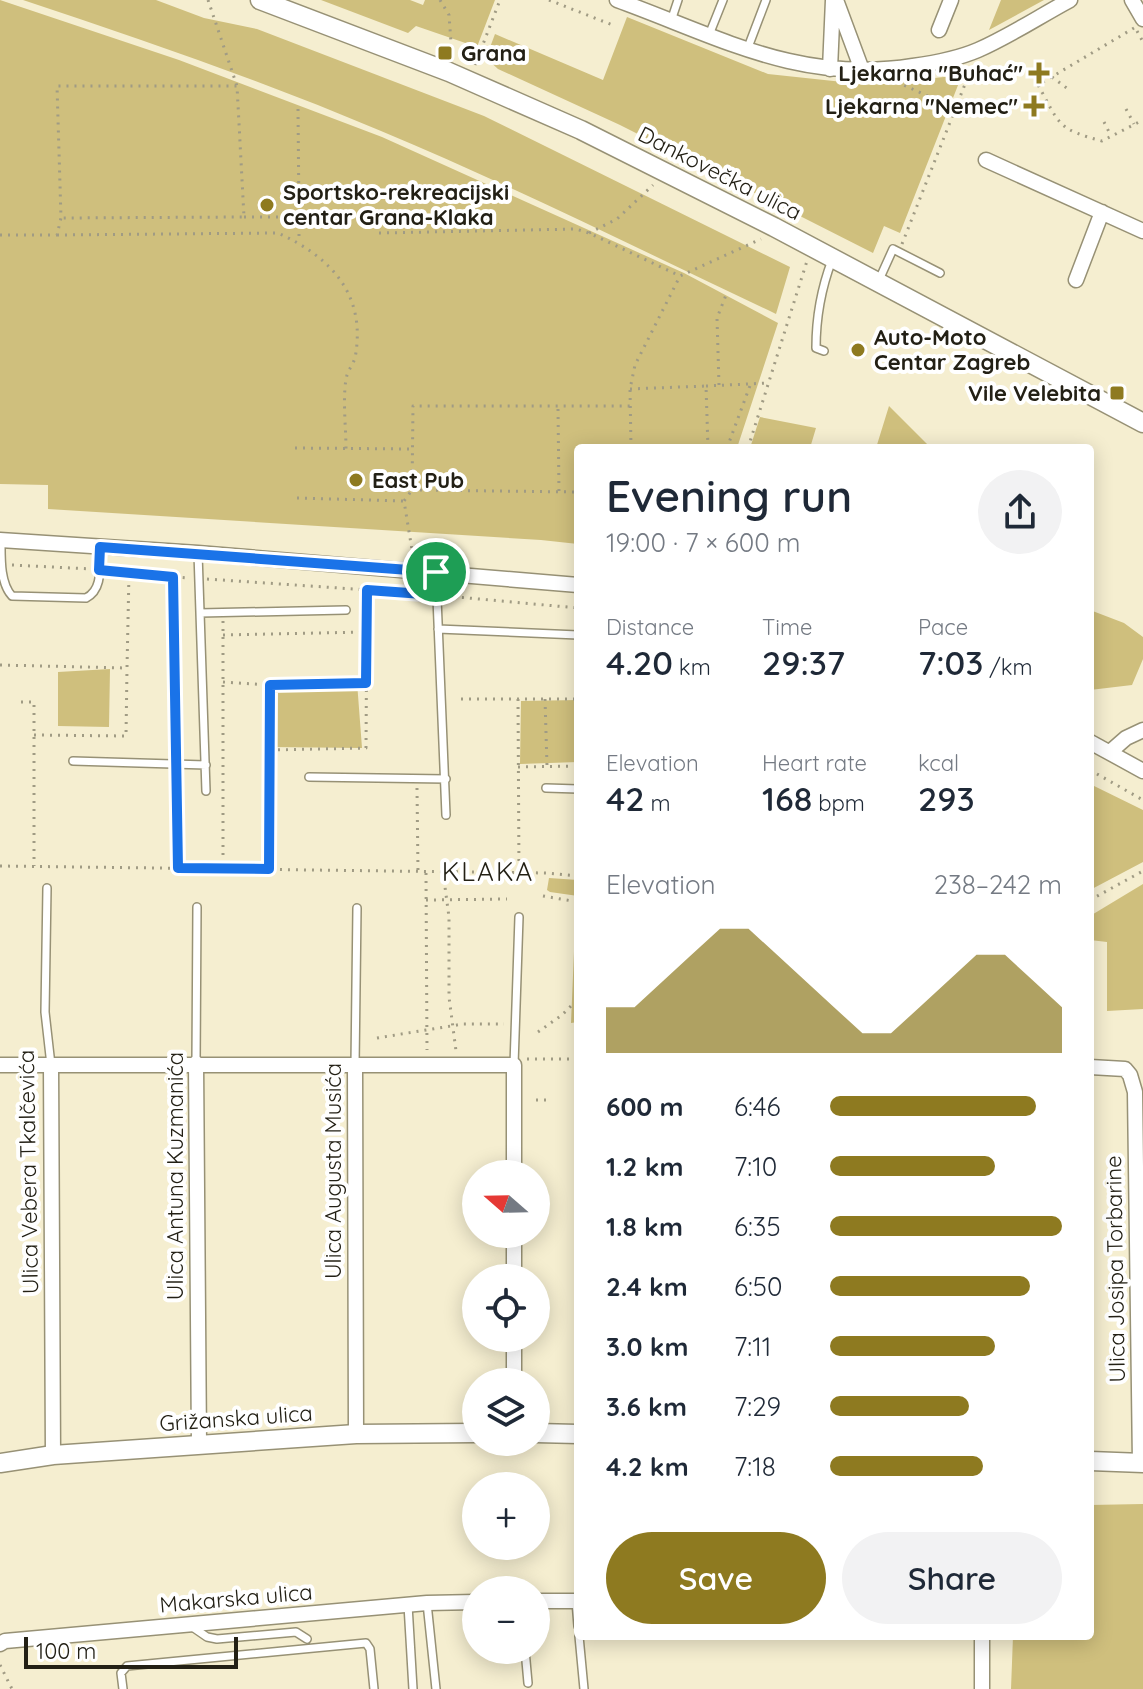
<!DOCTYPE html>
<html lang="en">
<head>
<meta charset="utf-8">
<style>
	body { margin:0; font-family:Quicksand,sans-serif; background:#f2f2f3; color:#1f2937; height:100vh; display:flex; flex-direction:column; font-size:30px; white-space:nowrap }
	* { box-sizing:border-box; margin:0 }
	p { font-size:26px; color:#747a83 }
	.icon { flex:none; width:44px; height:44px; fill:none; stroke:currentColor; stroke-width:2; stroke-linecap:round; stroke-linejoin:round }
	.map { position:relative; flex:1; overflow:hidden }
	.sheet { position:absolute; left:574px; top:444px; width:520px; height:1196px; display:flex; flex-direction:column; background:#fff; border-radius:8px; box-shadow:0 4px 20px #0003 }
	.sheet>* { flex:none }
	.needle { width:52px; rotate:290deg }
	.controls { position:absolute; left:462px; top:1160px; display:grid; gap:16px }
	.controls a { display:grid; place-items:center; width:88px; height:88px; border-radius:50%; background:#fff; box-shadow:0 4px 20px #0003; font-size:40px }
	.scale { position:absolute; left:24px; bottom:20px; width:214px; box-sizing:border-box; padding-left:8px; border:4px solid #232015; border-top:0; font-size:22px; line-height:28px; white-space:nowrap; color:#232015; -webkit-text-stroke:6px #fff; paint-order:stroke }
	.pin { position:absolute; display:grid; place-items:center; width:68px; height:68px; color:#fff; margin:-34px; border:4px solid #fff; border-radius:50%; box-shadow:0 2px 8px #0007 }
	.round { display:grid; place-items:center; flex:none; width:84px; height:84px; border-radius:42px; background:#f2f2f3 }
	.summary { display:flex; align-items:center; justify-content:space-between; height:136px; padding:0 32px }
	h1 { font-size:44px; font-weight:600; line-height:60px }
	.stats { display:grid; grid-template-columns:repeat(3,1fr); gap:12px; height:136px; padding:8px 32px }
	.stats div { display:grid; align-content:center }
	.stats b { font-size:34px; font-weight:600 }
	.stats small { font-size:22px; font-weight:400 }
	.stats p { font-size:22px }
	.chart { height:224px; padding:16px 32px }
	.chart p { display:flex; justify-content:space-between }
	.chart svg { width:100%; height:144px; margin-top:8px; fill:#8e7a20; opacity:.7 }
	.action { display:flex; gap:16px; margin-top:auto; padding:16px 32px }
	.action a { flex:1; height:92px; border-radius:48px; background:#8e7a20; color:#fff; font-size:32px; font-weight:600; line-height:92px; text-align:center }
	.action a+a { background:#f2f2f3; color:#1f2937 }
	ul { padding:0 32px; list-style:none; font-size:26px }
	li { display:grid; grid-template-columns:128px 96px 1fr; align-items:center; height:60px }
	li i { height:20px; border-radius:10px; background:#8e7a20 }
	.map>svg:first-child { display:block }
	.green { fill:#cfbf7d }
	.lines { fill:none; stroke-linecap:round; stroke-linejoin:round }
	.lane-casing { stroke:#979175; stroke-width:10 }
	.street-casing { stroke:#979175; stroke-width:17 }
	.secondary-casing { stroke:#979175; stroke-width:21 }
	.path { stroke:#a09b84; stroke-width:3; stroke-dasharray:2 6; stroke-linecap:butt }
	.lane { stroke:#fff; stroke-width:7 }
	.street { stroke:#fff; stroke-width:14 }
	.secondary { stroke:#fff; stroke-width:18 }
	.route-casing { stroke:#fff; stroke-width:16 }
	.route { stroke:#1a73e8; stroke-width:10 }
	.poi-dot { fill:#8e7a20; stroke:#fff; stroke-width:3 }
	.labels { text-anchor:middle; stroke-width:8; stroke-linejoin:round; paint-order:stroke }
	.poi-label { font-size:22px; font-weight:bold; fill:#232015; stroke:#fff; text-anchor:start }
	.street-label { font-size:22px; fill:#232015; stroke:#fff }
	.quarter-label { font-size:26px; letter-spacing:2px; fill:#232015; stroke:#fff }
</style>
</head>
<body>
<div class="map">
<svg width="1143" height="1689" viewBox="0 0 1143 1689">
	<rect width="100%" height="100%" fill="#f5eed0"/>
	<path class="green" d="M0 0 179 60 382 137 684 273 778 323 737 448H578V544L541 540 48 509V485L0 484Z
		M23 0H156L204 18 257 29 484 116 790 267 776 314C645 252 515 187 381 131 264 81 143 40 23 0Z
		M321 0H410L423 5 425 0H495L477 47 416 26 408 33Z
		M1001 0H1044L989 30Z
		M627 17 768 74 871 85 962 75 900 233 884 226 873 253 620 125 498 69 486 58 495 34 603 80Z
		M889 406 931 448H876Z
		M760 417 816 428 810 448H750Z
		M1090 610 1124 623 1143 637V659L1132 685 1090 690Z
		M110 669 109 727 58 726V672Z
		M357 682 362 748 271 747 272 683Z
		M578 700V762L520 764 521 701Z
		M1090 784 1143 810V862L1090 890Z
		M549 878 578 880V896L550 892 547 890Z
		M1143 884V1009L1107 1011V942L1090 940V916Z
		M575 928 578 929V1022L571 1023Z
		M1143 1504V1689H1011L1013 1636H1090V1505Z"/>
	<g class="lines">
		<g class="lane-casing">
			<path id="lane" d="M671 21 678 0
				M709 35 723 0
				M747 50 766 0
				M879 280 893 249 940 273
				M824 351 816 348C816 317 821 289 832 260
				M1 540C1 558 0 583 12 596L86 598C104 589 99 565 100 547
				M198 553 206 791
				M436 574 446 815
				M200 613 346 610
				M438 629 578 635
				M73 761 206 765
				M309 777 446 779
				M546 788 578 789
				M47 888 45 1012 51 1065
				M196 1063 197 907
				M355 1065 357 908
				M514 1065 519 917
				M576 1601 578 1626
				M427 1603 436 1689
				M408 1605 413 1689
				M191 1626 207 1637 217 1639 296 1632 307 1639
				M579 1636 584 1689
				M525 1650 528 1683
				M123 1689 121 1673 127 1666 366 1643 370 1649 374 1689"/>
		</g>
		<g class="street-casing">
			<path id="street" d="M617 0C719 37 800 84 913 66 935 63 957 59 978 50 1010 36 1040 16 1070 0
				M836 0 862 70
				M1132 0 1143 19
				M939 30 951 0
				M830 69 833 0
				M986 160 1143 231
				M1076 280 1102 212
				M0 540 198 553 578 585
				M1090 742 1143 771
				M1110 752 1126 738 1143 730
				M196 1063 199 1444
				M0 1065H514V1174
				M51 1065 53 1455
				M355 1065 356 1434
				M1090 1067 1125 1069 1130 1075 1135 1092 1140 1463
				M514 1234V1278
				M514 1338V1382
				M536 1601H578
				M0 1644 5 1641 427 1603 476 1602
				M982 1689V1636"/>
		</g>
		<g class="secondary-casing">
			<path id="secondary" d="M260 0 449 72 581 130 774 227 1143 423
				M536 1433 578 1434
				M1090 1461 1143 1463
				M0 1463 53 1455 356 1434 476 1433"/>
		</g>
		<path class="path" d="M208 0 237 86
			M440 0 449 15 452 56
			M549 0 615 26
			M1134 28 1038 85C1060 124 1056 129 1102 141L1143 120
			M1137 31 1143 42
			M475 65 500 0
			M1052 77 1068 89
			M897 82 956 109
			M298 109 299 217
			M1126 109 1134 124
			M1104 122 1111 136
			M244 217H299V242
			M379 233 576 229 589 233 680 276
			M589 233 617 219 653 185
			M0 235H57L61 218 57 86H237L244 217 61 218
			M57 235 278 233C331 257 367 295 355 358 353 364 349 369 347 375 342 394 346 427 346 449
			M902 244 971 69
			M719 385 717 318 726 295
			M706 386 769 383
			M630 389 706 386 708 448
			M558 409 559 493
			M295 448 413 449
			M631 448 630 389 635 365 680 276 761 239
			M727 448 751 383
			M748 448 807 261
			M412 490 578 492
			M297 498 404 501
			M413 556 404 501 412 490 413 406H630
			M12 565 92 569
			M111 571 187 578
			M173 577 177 752
			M207 579 427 594
			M446 596 578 608
			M223 621V869
			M223 635 366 632
			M0 665 127 668 129 573
			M223 682 270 685 269 869
			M270 685 366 683
			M461 699H578
			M518 699 519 873
			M545 699 547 766
			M21 702H34V866
			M34 735 126 736 127 668
			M270 750 366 748 367 590
			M518 767 578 766
			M1090 770 1143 800
			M178 776V868
			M417 788 418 871
			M0 866 546 873 578 876
			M443 872 449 917V997L456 1051
			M426 873 427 1050
			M543 896 578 902
			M426 900 507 899
			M1090 900 1143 871
			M538 1032 562 1015 578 999
			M377 1038 463 1024H504
			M527 1059H578
			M536 1100H552
			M0 1665 12 1689"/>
		<use href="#lane" class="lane"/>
		<use href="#street" class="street"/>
		<use href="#secondary" class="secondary"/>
	</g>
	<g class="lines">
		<g class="route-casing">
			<path id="route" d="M100 547 436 572 437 595 367 590 366 683 270 685 269 869 178 868 173 577 99 570Z"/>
		</g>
		<use href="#route" class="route"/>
	</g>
	<g class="poi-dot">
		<rect x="437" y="45" width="16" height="16" rx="4"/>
		<path d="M1035 61h8v8h8v8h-8v8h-8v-8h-8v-8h8z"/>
		<path d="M1030 94h8v8h8v8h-8v8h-8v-8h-8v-8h8z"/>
		<circle cx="267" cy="205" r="8"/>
		<circle cx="858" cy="350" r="8"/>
		<rect x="1109" y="385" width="16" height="16" rx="4"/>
		<circle cx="356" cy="480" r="8"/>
	</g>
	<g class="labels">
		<g class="poi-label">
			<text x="461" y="61">Grana</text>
			<text x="1023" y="81" text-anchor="end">Ljekarna "Buhać"</text>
			<text x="1018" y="114" text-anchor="end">Ljekarna "Nemec"</text>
			<text x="283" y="200">Sportsko-rekreacijski<tspan x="283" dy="25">centar Grana-Klaka</tspan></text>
			<text x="874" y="345">Auto-Moto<tspan x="874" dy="25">Centar Zagreb</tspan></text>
			<text x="1101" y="401" text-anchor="end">Vile Velebita</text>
			<text x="372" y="488">East Pub</text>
		</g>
		<g class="street-label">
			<text transform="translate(720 173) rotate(27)" y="8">Dankovečka ulica</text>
			<text transform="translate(333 1171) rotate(-90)" y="8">Ulica Augusta Musića</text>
			<text transform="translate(28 1172) rotate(-91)" y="8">Ulica Vebera Tkalčevića</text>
			<text transform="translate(175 1176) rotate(-90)" y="8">Ulica Antuna Kuzmanića</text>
			<text transform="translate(1115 1269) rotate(-91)" y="8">Ulica Josipa Torbarine</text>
			<text transform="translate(236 1418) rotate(-4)" y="8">Grižanska ulica</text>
			<text transform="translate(236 1598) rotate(-5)" y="8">Makarska ulica</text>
		</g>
		<g class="quarter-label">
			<text x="488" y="881">KLAKA</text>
		</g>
	</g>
</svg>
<div class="controls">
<a><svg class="needle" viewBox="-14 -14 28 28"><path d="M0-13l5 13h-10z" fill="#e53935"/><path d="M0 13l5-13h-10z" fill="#747a83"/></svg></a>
<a><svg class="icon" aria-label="locate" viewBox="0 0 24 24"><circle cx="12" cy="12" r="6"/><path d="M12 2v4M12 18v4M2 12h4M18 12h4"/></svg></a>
<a><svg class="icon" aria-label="layers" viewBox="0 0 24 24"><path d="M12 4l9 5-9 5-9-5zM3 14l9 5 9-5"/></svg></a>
<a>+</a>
<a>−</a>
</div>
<div class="scale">100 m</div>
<div class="pin" style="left:436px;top:572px;background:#1e9e55"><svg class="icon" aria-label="arrive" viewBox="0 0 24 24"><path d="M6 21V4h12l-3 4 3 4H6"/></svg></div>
<section class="sheet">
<div class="summary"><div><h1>Evening run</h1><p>19:00 · 7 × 600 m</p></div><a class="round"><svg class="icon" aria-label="share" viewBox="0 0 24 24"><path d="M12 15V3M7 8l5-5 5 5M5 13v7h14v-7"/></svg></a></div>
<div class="stats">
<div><p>Distance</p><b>4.20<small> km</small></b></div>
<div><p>Time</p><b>29:37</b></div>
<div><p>Pace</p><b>7:03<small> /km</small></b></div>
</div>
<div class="stats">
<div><p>Elevation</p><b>42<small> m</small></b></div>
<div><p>Heart rate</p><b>168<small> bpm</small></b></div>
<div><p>kcal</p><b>293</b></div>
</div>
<div class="chart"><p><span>Elevation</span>238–242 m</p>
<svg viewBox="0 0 160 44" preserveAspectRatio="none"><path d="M0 44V30L10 30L20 22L30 14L40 6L50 6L60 14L70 22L80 30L90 38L100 38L110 30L120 22L130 14L140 14L150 22L160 30V44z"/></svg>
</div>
<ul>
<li><b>600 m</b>6:46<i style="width:89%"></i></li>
<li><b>1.2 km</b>7:10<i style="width:71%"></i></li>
<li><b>1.8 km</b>6:35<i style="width:100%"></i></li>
<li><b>2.4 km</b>6:50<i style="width:86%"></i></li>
<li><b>3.0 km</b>7:11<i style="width:71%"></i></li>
<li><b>3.6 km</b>7:29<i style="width:60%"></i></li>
<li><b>4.2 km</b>7:18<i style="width:66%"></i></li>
</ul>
<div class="action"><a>Save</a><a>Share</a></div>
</section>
</div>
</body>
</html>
